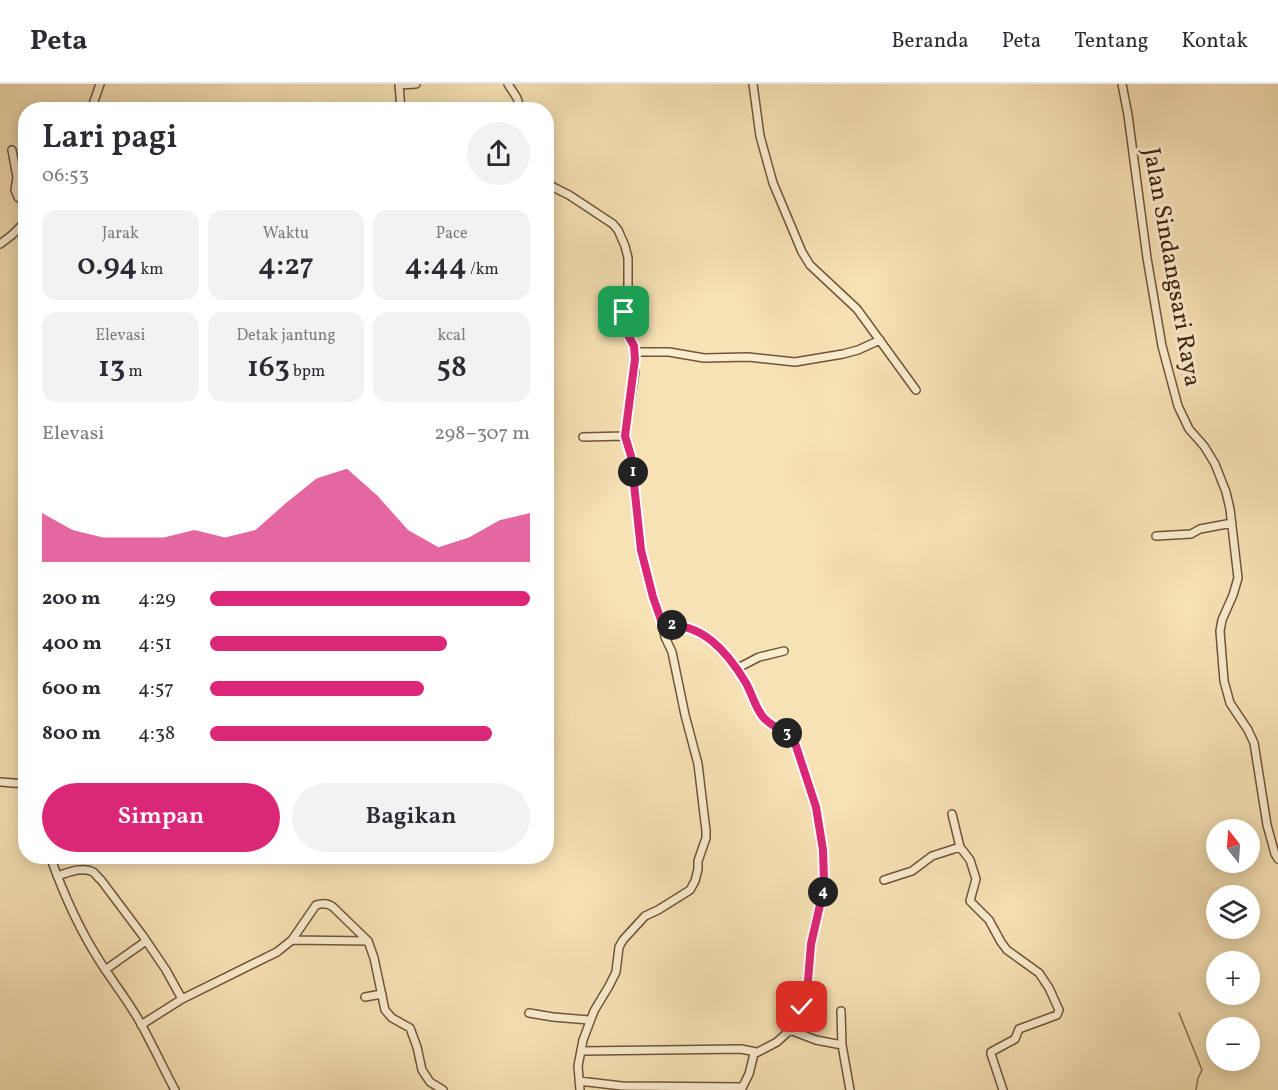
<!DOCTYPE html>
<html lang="id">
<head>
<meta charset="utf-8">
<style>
	body { margin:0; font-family:Vollkorn,serif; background:#f2f2f3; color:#2b2b33; height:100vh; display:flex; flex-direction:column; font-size:22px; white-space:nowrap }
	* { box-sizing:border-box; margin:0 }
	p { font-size:20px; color:#7c7c81 }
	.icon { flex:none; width:33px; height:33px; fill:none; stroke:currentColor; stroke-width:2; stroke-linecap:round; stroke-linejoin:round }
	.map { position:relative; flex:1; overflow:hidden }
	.side { position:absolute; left:18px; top:18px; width:536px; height:762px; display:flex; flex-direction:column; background:#fff; border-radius:24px; box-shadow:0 3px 15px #0003 }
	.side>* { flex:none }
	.needle { width:39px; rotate:343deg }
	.tools { position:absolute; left:1206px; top:735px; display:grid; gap:12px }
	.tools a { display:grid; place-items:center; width:54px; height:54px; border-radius:50%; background:#fff; box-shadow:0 3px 15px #0003; font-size:30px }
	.pin { position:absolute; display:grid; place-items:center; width:51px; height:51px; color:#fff; margin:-26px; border-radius:12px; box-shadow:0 3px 9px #0006 }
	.km { position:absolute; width:30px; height:30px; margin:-15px; border-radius:50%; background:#222; color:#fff; font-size:16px; line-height:30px; text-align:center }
	.round { display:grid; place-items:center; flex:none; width:63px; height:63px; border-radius:32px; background:#f2f2f3 }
	.overview { display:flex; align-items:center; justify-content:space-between; height:102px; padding:0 24px }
	h1 { font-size:33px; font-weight:600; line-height:45px }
	.figures { display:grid; grid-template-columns:repeat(3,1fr); gap:9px; height:102px; padding:6px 24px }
	.figures div { display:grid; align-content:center; border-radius:15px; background:#f2f2f3; text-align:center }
	.figures b { font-size:30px; font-weight:600 }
	.figures small { font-size:16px; font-weight:400 }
	.figures p { font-size:16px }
	.chart { height:168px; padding:12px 24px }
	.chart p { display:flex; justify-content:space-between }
	.chart svg { width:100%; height:108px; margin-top:6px; fill:#db2777; opacity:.7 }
	.primary-button { display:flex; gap:12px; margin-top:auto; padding:12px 24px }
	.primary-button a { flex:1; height:69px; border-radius:36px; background:#db2777; color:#fff; font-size:24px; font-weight:600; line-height:69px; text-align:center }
	.primary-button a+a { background:#f2f2f3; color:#2b2b33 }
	ul { padding:0 24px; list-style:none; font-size:20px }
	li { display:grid; grid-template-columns:96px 72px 1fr; align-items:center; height:45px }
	li i { height:15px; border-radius:8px; background:#db2777 }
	header { display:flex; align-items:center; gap:36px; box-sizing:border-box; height:84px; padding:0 30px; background:#fff; border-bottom:2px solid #e1e1e2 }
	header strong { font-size:28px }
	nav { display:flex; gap:33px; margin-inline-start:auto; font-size:21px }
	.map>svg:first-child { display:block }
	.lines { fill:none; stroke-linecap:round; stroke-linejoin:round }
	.stream { stroke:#8b7050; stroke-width:1.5 }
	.street-casing { stroke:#715537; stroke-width:10 }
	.street { stroke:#faeccf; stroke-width:7 }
	.route-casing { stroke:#fff; stroke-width:12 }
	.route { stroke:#db2777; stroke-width:8 }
	.labels { text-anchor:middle; stroke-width:6; stroke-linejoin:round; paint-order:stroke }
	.street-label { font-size:24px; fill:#44260d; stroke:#faeccf }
</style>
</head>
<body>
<header>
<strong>Peta</strong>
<nav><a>Beranda</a><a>Peta</a><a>Tentang</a><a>Kontak</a></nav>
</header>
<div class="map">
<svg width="1278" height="1006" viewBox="0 0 1278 1006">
	<rect width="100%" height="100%" fill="#f7e2b5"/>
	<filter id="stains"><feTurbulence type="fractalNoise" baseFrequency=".00333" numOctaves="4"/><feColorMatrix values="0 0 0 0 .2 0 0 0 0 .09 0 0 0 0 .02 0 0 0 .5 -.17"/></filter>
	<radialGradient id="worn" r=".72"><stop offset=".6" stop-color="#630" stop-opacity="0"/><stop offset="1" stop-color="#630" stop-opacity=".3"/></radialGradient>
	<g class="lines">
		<path class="stream" d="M1179 929 1202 986 1198 994 1196 1006"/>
		<g class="street-casing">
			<path id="street" d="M399 0 401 26
				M508 0 517 14 521 26
				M753 0 760 52 773 99 802 168 810 181 857 225 916 306
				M1122 0 1128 31 1147 174 1162 262 1178 322 1189 345 1204 362 1215 380 1226 408 1230 425 1238 494 1233 511 1222 536 1220 547 1224 597 1230 619 1248 646 1254 659 1267 741 1275 770 1278 775
				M399 1 416 0
				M91 26 100 0
				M12 66 17 93 15 106 18 113 26 120
				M546 96 553 103 569 111 613 140 618 146 625 162 628 174V209L622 240 626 250 632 257 635 268V287L625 352 631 372 641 466 653 513 663 542C702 538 728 568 746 599 752 610 755 623 763 633 772 644 787 646 795 659L816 723 820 745 823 766V808L811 860 807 909 802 923 797 935 790 946 777 958 754 970 749 990 741 1006
				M0 160 12 151 26 137
				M635 268H669L704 274 748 273 795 278 843 270 858 266 880 256
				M583 353 625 352
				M1156 452 1191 450 1200 445 1232 439
				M736 585 759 573 784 567
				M0 698 26 700
				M952 730 960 763 970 776 976 795 970 817 989 836 1001 858 1007 866 1039 889 1049 904 1059 926 1057 931 1019 945 1015 955 991 968V970L1003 1006
				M50 772C63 809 78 843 99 876 111 895 125 913 137 933 151 957 162 982 175 1006
				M57 792C67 789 83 782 93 788 96 790 98 794 101 796L143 852 166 886 182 915
				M884 796 912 787 932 772 960 763
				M292 856 368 857
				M105 886 146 857
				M365 913 382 910
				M841 927 842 961 850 1006
				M529 929 553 933 589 936
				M141 941 182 915 277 868 292 856 316 821C322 819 328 819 333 823L368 857 374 874 385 926 392 934 410 944 417 963 422 986 430 998 443 1006
				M790 946 816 956 842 961
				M582 967 741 965 756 968
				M579 997 622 1002 742 1003
				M580 1006 578 982 583 956 594 927 609 902 616 888 619 863 623 856 645 832 658 826 690 806 695 797 698 785V777L706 754V747L698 680 685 631 672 568 665 553 663 542"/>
		</g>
		<use href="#street" class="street"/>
	</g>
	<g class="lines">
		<g class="route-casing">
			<path id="route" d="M624 228 622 240 634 262 635 275 625 352 631 372 641 466 653 513 663 542C702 537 728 569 746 599 752 610 755 623 763 633 772 644 787 646 795 659L816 723 823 766 824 797 823 808 811 860 807 909 802 923"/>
		</g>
		<use href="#route" class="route"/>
	</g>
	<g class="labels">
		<g class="street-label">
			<text transform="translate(1173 183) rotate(80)" y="8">Jalan Sindangsari Raya</text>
		</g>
	</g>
	<rect width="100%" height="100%" filter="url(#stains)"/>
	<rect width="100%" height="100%" fill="url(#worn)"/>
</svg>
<div class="tools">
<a><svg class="needle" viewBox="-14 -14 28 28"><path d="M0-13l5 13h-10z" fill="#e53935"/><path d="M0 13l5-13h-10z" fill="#7c7c81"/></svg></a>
<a><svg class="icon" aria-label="layers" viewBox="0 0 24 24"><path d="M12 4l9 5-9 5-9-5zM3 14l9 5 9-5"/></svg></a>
<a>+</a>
<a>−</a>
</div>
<div class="pin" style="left:624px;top:228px;background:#1e9e55"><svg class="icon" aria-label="arrive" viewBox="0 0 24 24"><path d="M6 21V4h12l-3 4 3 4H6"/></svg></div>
<div class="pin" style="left:802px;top:923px;background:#d93025"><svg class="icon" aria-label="check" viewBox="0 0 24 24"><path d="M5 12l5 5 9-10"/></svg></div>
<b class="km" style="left:633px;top:388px">1</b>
<b class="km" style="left:672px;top:541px">2</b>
<b class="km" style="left:787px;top:649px">3</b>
<b class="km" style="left:823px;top:808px">4</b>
<section class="side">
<div class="overview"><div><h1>Lari pagi</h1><p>06:53</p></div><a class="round"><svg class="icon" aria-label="share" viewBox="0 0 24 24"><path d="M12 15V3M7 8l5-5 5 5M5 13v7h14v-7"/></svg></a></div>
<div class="figures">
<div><p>Jarak</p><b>0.94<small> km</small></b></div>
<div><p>Waktu</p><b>4:27</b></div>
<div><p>Pace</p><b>4:44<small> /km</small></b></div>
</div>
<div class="figures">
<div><p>Elevasi</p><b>13<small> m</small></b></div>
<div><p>Detak jantung</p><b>163<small> bpm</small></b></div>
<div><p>kcal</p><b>58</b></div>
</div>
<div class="chart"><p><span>Elevasi</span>298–307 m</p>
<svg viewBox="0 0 160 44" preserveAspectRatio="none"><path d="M0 44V24L10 31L20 34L30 34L40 34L50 31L60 34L70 31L80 20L90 10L100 6L110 17L120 31L130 38L140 34L150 27L160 24V44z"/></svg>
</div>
<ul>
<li><b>200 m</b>4:29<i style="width:100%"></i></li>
<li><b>400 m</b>4:51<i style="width:74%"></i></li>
<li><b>600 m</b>4:57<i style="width:67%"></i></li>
<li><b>800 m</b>4:38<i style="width:88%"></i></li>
</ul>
<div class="primary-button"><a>Simpan</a><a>Bagikan</a></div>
</section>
</div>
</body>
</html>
